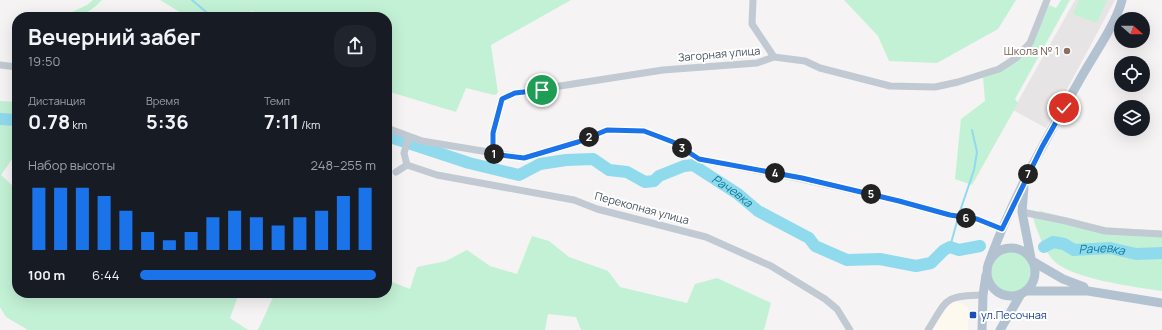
<!DOCTYPE html>
<html lang="ru">
<head>
<meta charset="utf-8">
<style>
	body { margin:0; font-family:Manrope,sans-serif; background:#20242c; color:#f1f3f6; height:100vh; display:flex; flex-direction:column; font-size:15px; white-space:nowrap }
	* { box-sizing:border-box; margin:0 }
	p { font-size:13px; color:#9ea1a6 }
	.icon { flex:none; width:22px; height:22px; fill:none; stroke:currentColor; stroke-width:2; stroke-linecap:round; stroke-linejoin:round }
	.map { position:relative; flex:1; overflow:hidden }
	.side { position:absolute; left:12px; top:12px; width:380px; height:286px; display:flex; flex-direction:column; background:#171b24; border-radius:16px; box-shadow:0 4px 16px #0002 }
	.side>* { flex:none }
	.needle { width:26px; rotate:110deg }
	.fabs { position:absolute; left:1114px; top:12px; display:grid; gap:8px }
	.fabs a { display:grid; place-items:center; width:36px; height:36px; border-radius:50%; background:#171b24; box-shadow:0 4px 16px #0002; font-size:20px }
	.pin { position:absolute; display:grid; place-items:center; width:34px; height:34px; color:#fff; margin:-17px; border:2px solid #fff; border-radius:50%; box-shadow:0 1px 4px #0007 }
	.km { position:absolute; width:20px; height:20px; margin:-10px; border-radius:50%; background:#222; color:#fff; font-size:11px; line-height:20px; text-align:center }
	.round { display:grid; place-items:center; flex:none; width:42px; height:42px; border-radius:16px; background:#20242c }
	.summary { display:flex; align-items:center; justify-content:space-between; height:68px; padding:0 16px }
	h1 { font-size:22px; font-weight:700; line-height:30px }
	.figures { display:grid; grid-template-columns:repeat(3,1fr); gap:6px; height:68px; padding:4px 16px }
	.figures div { display:grid; align-content:center }
	.figures b { font-size:20px; font-weight:700 }
	.figures small { font-size:11px; font-weight:400 }
	.figures p { font-size:11px }
	.chart { height:112px; padding:8px 16px }
	.chart p { display:flex; justify-content:space-between }
	.chart svg { width:100%; height:72px; margin-top:4px; stroke:#1a73e8; stroke-width:6 }
	ul { padding:0 16px; list-style:none; font-size:13px }
	li { display:grid; grid-template-columns:64px 48px 1fr; align-items:center; height:30px }
	li i { height:10px; border-radius:5px; background:#1a73e8 }
	.map>svg:first-child { display:block }
	.commercial { fill:#fdf9ef }
	.education { fill:#e6e4e5 }
	.green { fill:#c3f1d5 }
	.lines { fill:none; stroke-linecap:round; stroke-linejoin:round }
	.stream { stroke:#90daee; stroke-width:2 }
	.river { stroke:#90daee; stroke-width:12 }
	.minor { stroke:#c1cad2; stroke-width:7 }
	.major { stroke:#b3c2d1; stroke-width:9 }
	.route-casing { stroke:#fff; stroke-width:8 }
	.route { stroke:#1a73e8; stroke-width:5 }
	.education-dot { fill:#8d6e63; stroke:#fff; stroke-width:1.5 }
	.transit-dot { fill:#1a4fb4; stroke:#fff; stroke-width:1.5 }
	.labels { text-anchor:middle; stroke-width:4; stroke-linejoin:round; paint-order:stroke }
	.education-label { font-size:11px; fill:#785e54; stroke:#fff; text-anchor:end }
	.street-label { font-size:11px; fill:#4a5661; stroke:#fff }
	.transit-label { font-size:11px; fill:#164399; stroke:#fff; text-anchor:start }
	.water-label { font-size:12px; font-style:italic; fill:#0c7c9b; stroke:#fff }
</style>
</head>
<body>
<div class="map">
<svg width="1162" height="330" viewBox="0 0 1162 330">
	<rect width="100%" height="100%" fill="#f5f3f3"/>
	<path class="commercial" d="M953 299 968 307V330H931Z"/>
	<path class="education" d="M1075 0H1115L1046 128 1013 110Z"/>
	<path class="green" d="M93 0H102C91 11 83 17 67 17L68 14 87 5Z
		M160 0H571L491 45 498 93 494 95 466 88 456 112 390 92 387 109V17H276L251 11 250 17H188Z
		M844 0H1016L998 29 937 63 889 61 878 36Z
		M1061 0H1070L1015 99 1018 103 972 185 955 179 961 119 985 101 983 77 1031 44 1049 5 1056 8Z
		M1079 0H1107L1097 23 1073 14Z
		M0 101 17 102V152L1 175 17 190V293H239L230 318 248 330H28L6 317 0 307Z
		M1040 211 1105 227 1162 231V291C1136 287 1070 279 1053 260 1043 249 1038 232 1033 218Z
		M532 236 549 241 569 257 608 271 620 287 687 303 695 284 717 278 771 303 764 330H581L576 317 548 314 545 330H258L275 293H387V280L410 289 417 267 446 261 467 250 490 266 517 274Z
		M991 272a20 20 0 1 1 40 0a20 20 0 1 1-40 0Z"/>
	<g class="lines">
		<path class="stream" d="M192 0 212 17
			M959 214 974 170 977 152 972 130
			M950 247 958 218"/>
		<g class="river">
			<path d="M0 119 17 120"/>
			<path id="s1" d="M387 136 469 163 519 175 540 164 566 160 593 159 609 170 627 172 645 182 654 181 659 176 684 166 693 165 738 194 758 211 809 238 815 246 847 260 880 259 916 266 931 263 944 250 950 247 959 250 980 246"/>
			<path id="s2" d="M1044 247 1053 242 1064 244 1074 250 1110 248 1136 254 1162 253"/>
		</g>
		<path class="minor" d="M753 0 752 24 774 57
			M0 65 17 67
			M387 128 422 141 524 158 578 142 607 130 644 131 673 142 699 159 802 179 899 201 950 215 977 219 1002 229
			M409 137 404 153 407 165 437 175 574 200 597 209 706 237 771 266 825 299 837 309 850 330
			M493 154V133L502 99 515 93 663 70 757 63 774 57 805 61 820 68 890 86 935 87 958 82 999 69 1016 58 1030 43 1047 0
			M396 172 407 165
			M1022 212 1066 221 1105 231 1162 234
			M928 330C948 298 944 296 983 295"/>
		<path class="major" d="M1024 187 1022 212 1031 258
			M987 272a24 24 0 1 1 48 0a24 24 0 1 1-48 0Z
			M1032 261 1063 279 1084 287
			M988 265C1011 201 1044 142 1078 83 1091 58 1115 27 1122 0
			M1027 291H1088L1162 303
			M982 330 983 295 986 275
			M1000 330 1021 294"/>
	</g>
	<g class="lines">
		<g class="route-casing">
			<path id="route" d="M542 90 515 93 502 99 493 133V154L524 158 578 142 607 130 644 131 673 142 699 159 802 178 899 201 950 215 977 219 1002 229 1042 147 1064 108"/>
		</g>
		<use href="#route" class="route"/>
	</g>
	<circle class="education-dot" cx="1067" cy="51" r="4"/>
	<rect class="transit-dot" x="969" y="311" width="8" height="8" rx="2"/>
	<g class="labels">
		<g class="education-label">
			<text x="1059" y="55">Школа № 1</text>
		</g>
		<g class="street-label">
			<text transform="translate(719 54) rotate(-5)" y="4">Загорная улица</text>
			<text transform="translate(642 208) rotate(15)" y="4">Перекопная улица</text>
		</g>
		<g class="transit-label">
			<text x="981" y="319">ул.Песочная</text>
		</g>
		<g class="water-label">
			<text dy="4" stroke="none"><textPath href="#s1" startOffset="372">Рачевка</textPath></text>
			<text dy="4" stroke="none"><textPath href="#s2" startOffset="61">Рачевка</textPath></text>
		</g>
	</g>
</svg>
<div class="fabs">
<a><svg class="needle" viewBox="-14 -14 28 28"><path d="M0-13l5 13h-10z" fill="#e53935"/><path d="M0 13l5-13h-10z" fill="#9ea1a6"/></svg></a>
<a><svg class="icon" aria-label="locate" viewBox="0 0 24 24"><circle cx="12" cy="12" r="6"/><path d="M12 2v4M12 18v4M2 12h4M18 12h4"/></svg></a>
<a><svg class="icon" aria-label="layers" viewBox="0 0 24 24"><path d="M12 4l9 5-9 5-9-5zM3 14l9 5 9-5"/></svg></a>
</div>
<div class="pin" style="left:542px;top:90px;background:#1e9e55"><svg class="icon" aria-label="arrive" viewBox="0 0 24 24"><path d="M6 21V4h12l-3 4 3 4H6"/></svg></div>
<div class="pin" style="left:1064px;top:108px;background:#d93025"><svg class="icon" aria-label="check" viewBox="0 0 24 24"><path d="M5 12l5 5 9-10"/></svg></div>
<b class="km" style="left:494px;top:154px">1</b>
<b class="km" style="left:589px;top:137px">2</b>
<b class="km" style="left:682px;top:148px">3</b>
<b class="km" style="left:775px;top:173px">4</b>
<b class="km" style="left:871px;top:194px">5</b>
<b class="km" style="left:966px;top:218px">6</b>
<b class="km" style="left:1028px;top:174px">7</b>
<section class="side">
<div class="summary"><div><h1>Вечерний забег</h1><p>19:50</p></div><a class="round"><svg class="icon" aria-label="share" viewBox="0 0 24 24"><path d="M12 15V3M7 8l5-5 5 5M5 13v7h14v-7"/></svg></a></div>
<div class="figures">
<div><p>Дистанция</p><b>0.78<small> km</small></b></div>
<div><p>Время</p><b>5:36</b></div>
<div><p>Темп</p><b>7:11<small> /km</small></b></div>
</div>
<div class="chart"><p><span>Набор высоты</span>248–255 m</p>
<svg viewBox="0 0 160 44" preserveAspectRatio="none"><path d="M5 44V6M15 44V6M25 44V6M35 44V11M45 44V20M55 44V33M65 44V38M75 44V33M85 44V24M95 44V20M105 44V24M115 44V29M125 44V24M135 44V20M145 44V11M155 44V6"/></svg>
</div>
<ul>
<li><b>100 m</b>6:44<i style="width:100%"></i></li>
</ul>
</section>
</div>
</body>
</html>
